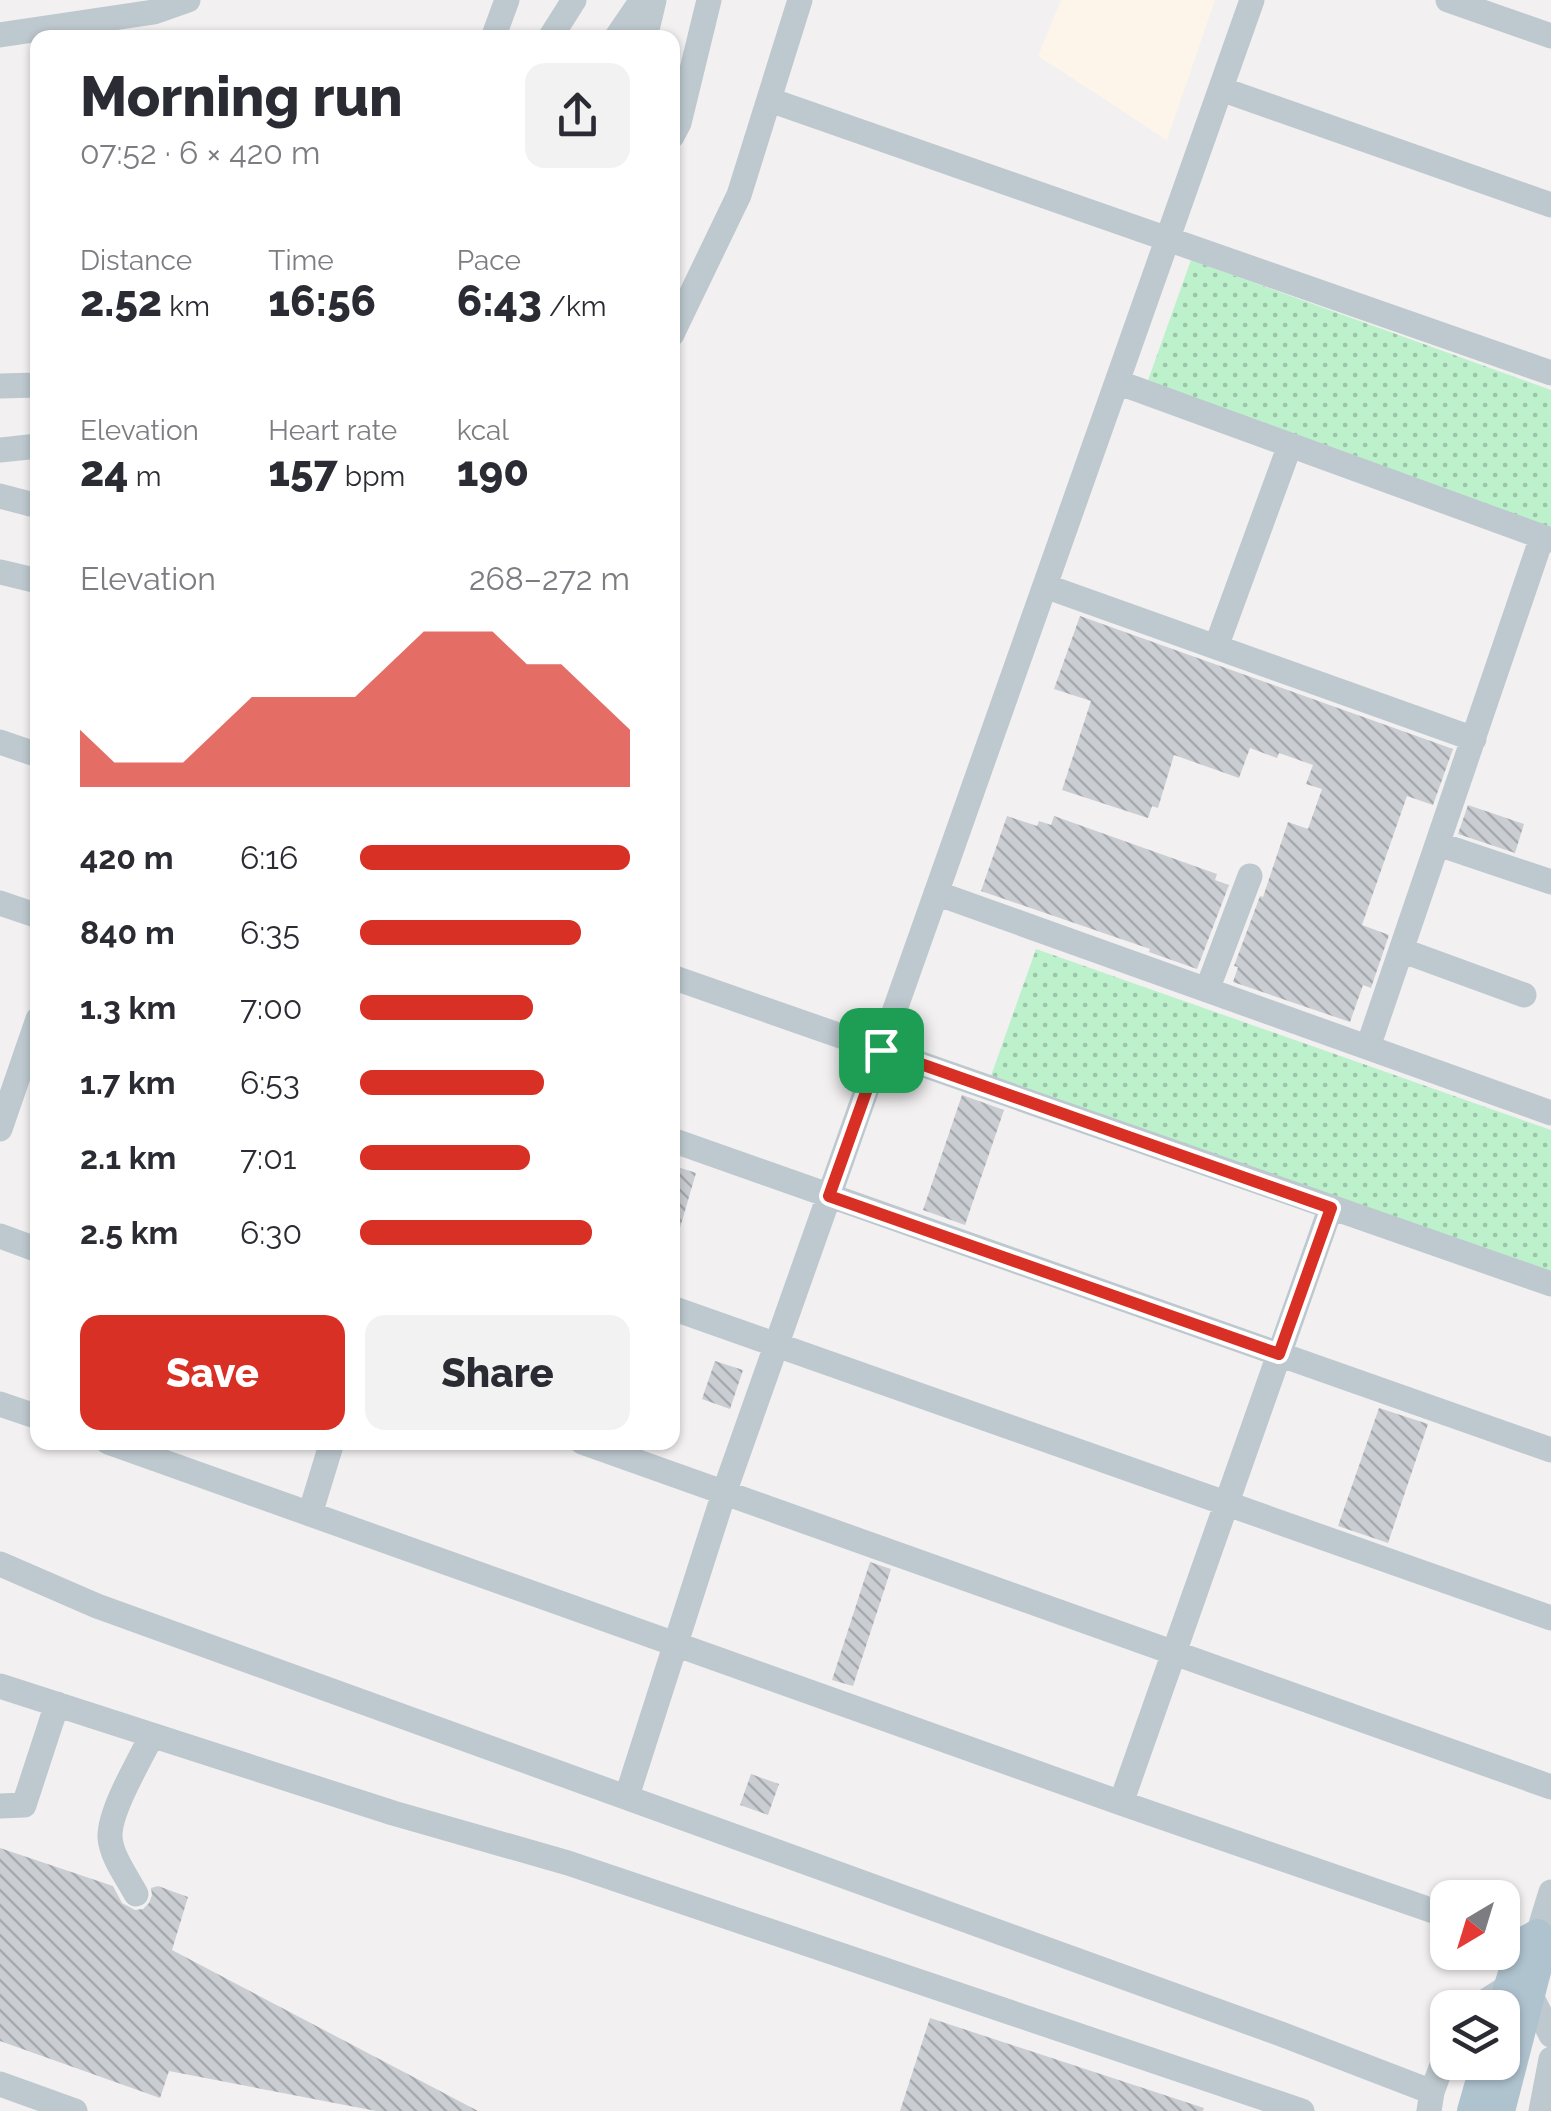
<!DOCTYPE html>
<html lang="en">
<head>
<meta charset="utf-8">
<style>
	body { margin:0; font-family:Raleway,sans-serif; background:#f2f2f3; color:#2b2b33; height:100vh; display:flex; flex-direction:column; font-size:38px; white-space:nowrap }
	* { box-sizing:border-box; margin:0 }
	p { font-size:32px; color:#7c7c81 }
	.icon { flex:none; width:55px; height:55px; fill:none; stroke:currentColor; stroke-width:2; stroke-linecap:round; stroke-linejoin:round }
	.map { position:relative; flex:1; overflow:hidden }
	.side { position:absolute; left:30px; top:30px; width:650px; height:1420px; display:flex; flex-direction:column; background:#fff; border-radius:20px; box-shadow:0 2px 8px #0004 }
	.side>* { flex:none }
	.needle { width:65px; rotate:218deg }
	.tools { position:absolute; left:1430px; top:1880px; display:grid; gap:20px }
	.tools a { display:grid; place-items:center; width:90px; height:90px; border-radius:20px; background:#fff; box-shadow:0 2px 8px #0004; font-size:50px }
	.pin { position:absolute; display:grid; place-items:center; width:85px; height:85px; color:#fff; margin:-42px; border-radius:20px; box-shadow:0 5px 15px #0006 }
	.round { display:grid; place-items:center; flex:none; width:105px; height:105px; border-radius:20px; background:#f2f2f3 }
	.overview { display:flex; align-items:center; justify-content:space-between; height:170px; padding:0 50px }
	h1 { font-size:55px; font-weight:800; line-height:75px }
	.figures { display:grid; grid-template-columns:repeat(3,1fr); gap:15px; height:170px; padding:10px 50px }
	.figures div { display:grid; align-content:center }
	.figures b { font-size:42px; font-weight:800 }
	.figures small { font-size:28px; font-weight:400 }
	.figures p { font-size:28px }
	.chart { height:280px; padding:20px 50px }
	.chart p { display:flex; justify-content:space-between }
	.chart svg { width:100%; height:180px; margin-top:10px; fill:#d93025; opacity:.7 }
	.button { display:flex; gap:20px; margin-top:auto; padding:20px 50px }
	.button a { flex:1; height:115px; border-radius:20px; background:#d93025; color:#fff; font-size:40px; font-weight:800; line-height:115px; text-align:center }
	.button a+a { background:#f2f2f3; color:#2b2b33 }
	ul { padding:0 50px; list-style:none; font-size:32px }
	li { display:grid; grid-template-columns:160px 120px 1fr; align-items:center; height:75px }
	li i { height:25px; border-radius:12px; background:#d93025 }
	.map>svg:first-child { display:block }
	.commercial { fill:#fdf5e9 }
	.park { fill:url(#park-dots) }
	.building { fill:url(#building-back-hatch) }
	.lines { fill:none; stroke-linecap:round; stroke-linejoin:round }
	.minor { stroke:#bdc9cf; stroke-width:25 }
	.major { stroke:#afc3cf; stroke-width:30 }
	.route-casing { stroke:#fff; stroke-width:20 }
	.route { stroke:#d93025; stroke-width:12 }
</style>
</head>
<body>
<div class="map">
<svg width="1551" height="2111" viewBox="0 0 1551 2111">
	<defs>
		<pattern id="park-dots" width="8" height="8" patternUnits="userSpaceOnUse" patternTransform="scale(2.5)"><rect width="8" height="8" fill="#bdf1cc"/><path d="M2 2h.1M6 6h.1" fill="none" stroke="#9bc6a9" stroke-width="1.8" stroke-linecap="round"/></pattern>
		<pattern id="building-back-hatch" width="6" height="6" patternUnits="userSpaceOnUse" patternTransform="scale(2.5)"><rect width="6" height="6" fill="#caced2"/><path d="M-1 5l2 2M0 0l6 6M5-1l2 2" fill="none" stroke="#a6aaae"/></pattern>
	</defs>
	<rect width="100%" height="100%" fill="#f2f0f0"/>
	<path class="commercial" d="M1061 0H1215L1167 140 1038 56Z"/>
	<path class="park" d="M1191 260 1551 390V532L1146 386Z
		M1036 949 1551 1130V1274L991 1076Z"/>
	<path class="building" d="M1080 616 1453 749 1433 805 1407 796 1362 925 1389 935 1371 988 1363 985 1350 1022 1233 982 1238 967 1234 966 1260 896 1263 897 1288 822 1308 829 1322 789 1306 784 1313 765 1279 753 1277 758 1250 748 1239 778 1174 755 1158 808 1152 806 1148 818 1062 790 1091 701 1054 689Z
		M1468 805 1524 824 1515 853 1458 834Z
		M1007 816 1037 826 1039 821 1051 825 1054 816 1217 874 1215 880 1229 885 1197 969 1149 952 1150 949 981 891Z
		M962 1095 1004 1110 965 1225 923 1210Z
		M672 1165 696 1173 677 1238 672 1237Z
		M715 1361 743 1370 730 1409 702 1399Z
		M1379 1408 1428 1424 1388 1543 1338 1526Z
		M870 1562 891 1569 853 1686 832 1680Z
		M751 1774 779 1784 768 1815 740 1805Z
		M0 1848 113 1886 122 1903 135 1910 143 1909 149 1903 152 1895 151 1888 158 1886 188 1897 172 1950 478 2111H376L169 2071 160 2098 0 2041Z
		M930 2018 1204 2108 1203 2111H900Z"/>
	<g class="lines">
		<path class="minor" d="M1448 0 1551 36
			M0 35 154 12 188 0
			M493 38 507 0
			M550 38 574 0
			M616 38 642 0
			M645 38 654 0
			M1221 89 1551 205
			M770 100 1551 373
			M672 136 679 123 709 0
			M672 334 739 195 800 0
			M1117 382 1551 540
			M0 386 38 385
			M0 450 38 446
			M0 496 38 506
			M0 572 38 581
			M1045 586 1474 739
			M1216 647 1290 445
			M0 742 38 755
			M1438 844 1551 882
			M936 893 1551 1113
			M0 903 38 916
			M1401 950 1524 995
			M672 977 1551 1284
			M1207 990 1250 876
			M1368 1047 1542 537
			M0 1129 38 1019
			M672 1140 1551 1450
			M0 1236 38 1250
			M672 1308 1551 1618
			M0 1404 38 1417
			M108 1442 1121 1803 1448 1916
			M582 1442 1551 1787
			M310 1514 332 1442
			M0 1564 97 1606 1281 2034 1432 2092
			M0 1686 393 1813 568 1863 1302 2111
			M627 1796 724 1493 1252 0
			M1121 1803 1331 1207
			M0 1806 24 1805 57 1704
			M136 1894C127 1877 111 1856 110 1837 109 1811 140 1760 152 1735
			M1538 1934 1551 1892
			M1502 1935 1542 1948
			M1530 1994 1551 2035
			M1475 2008 1509 1986
			M0 2084 75 2111
			M1429 2111 1432 2092 1448 2049
			M1541 2111 1551 2059"/>
		<path class="major" d="M1472 2111 1486 2062
			M1500 2111 1542 1948 1538 1934 1523 1942 1502 2008"/>
	</g>
	<g class="lines">
		<g class="route-casing">
			<path id="route" d="M881 1050 1331 1208 1279 1354 829 1196Z"/>
		</g>
		<use href="#route" class="route"/>
	</g>
</svg>
<div class="tools">
<a><svg class="needle" viewBox="-14 -14 28 28"><path d="M0-13l5 13h-10z" fill="#e53935"/><path d="M0 13l5-13h-10z" fill="#7c7c81"/></svg></a>
<a><svg class="icon" aria-label="layers" viewBox="0 0 24 24"><path d="M12 4l9 5-9 5-9-5zM3 14l9 5 9-5"/></svg></a>
</div>
<div class="pin" style="left:881px;top:1050px;background:#1e9e55"><svg class="icon" aria-label="arrive" viewBox="0 0 24 24"><path d="M6 21V4h12l-3 4 3 4H6"/></svg></div>
<section class="side">
<div class="overview"><div><h1>Morning run</h1><p>07:52 · 6 × 420 m</p></div><a class="round"><svg class="icon" aria-label="share" viewBox="0 0 24 24"><path d="M12 15V3M7 8l5-5 5 5M5 13v7h14v-7"/></svg></a></div>
<div class="figures">
<div><p>Distance</p><b>2.52<small> km</small></b></div>
<div><p>Time</p><b>16:56</b></div>
<div><p>Pace</p><b>6:43<small> /km</small></b></div>
</div>
<div class="figures">
<div><p>Elevation</p><b>24<small> m</small></b></div>
<div><p>Heart rate</p><b>157<small> bpm</small></b></div>
<div><p>kcal</p><b>190</b></div>
</div>
<div class="chart"><p><span>Elevation</span>268–272 m</p>
<svg viewBox="0 0 160 44" preserveAspectRatio="none"><path d="M0 44V30L10 38L20 38L30 38L40 30L50 22L60 22L70 22L80 22L90 14L100 6L110 6L120 6L130 14L140 14L150 22L160 30V44z"/></svg>
</div>
<ul>
<li><b>420 m</b>6:16<i style="width:100%"></i></li>
<li><b>840 m</b>6:35<i style="width:82%"></i></li>
<li><b>1.3 km</b>7:00<i style="width:64%"></i></li>
<li><b>1.7 km</b>6:53<i style="width:68%"></i></li>
<li><b>2.1 km</b>7:01<i style="width:63%"></i></li>
<li><b>2.5 km</b>6:30<i style="width:86%"></i></li>
</ul>
<div class="button"><a>Save</a><a>Share</a></div>
</section>
</div>
</body>
</html>
